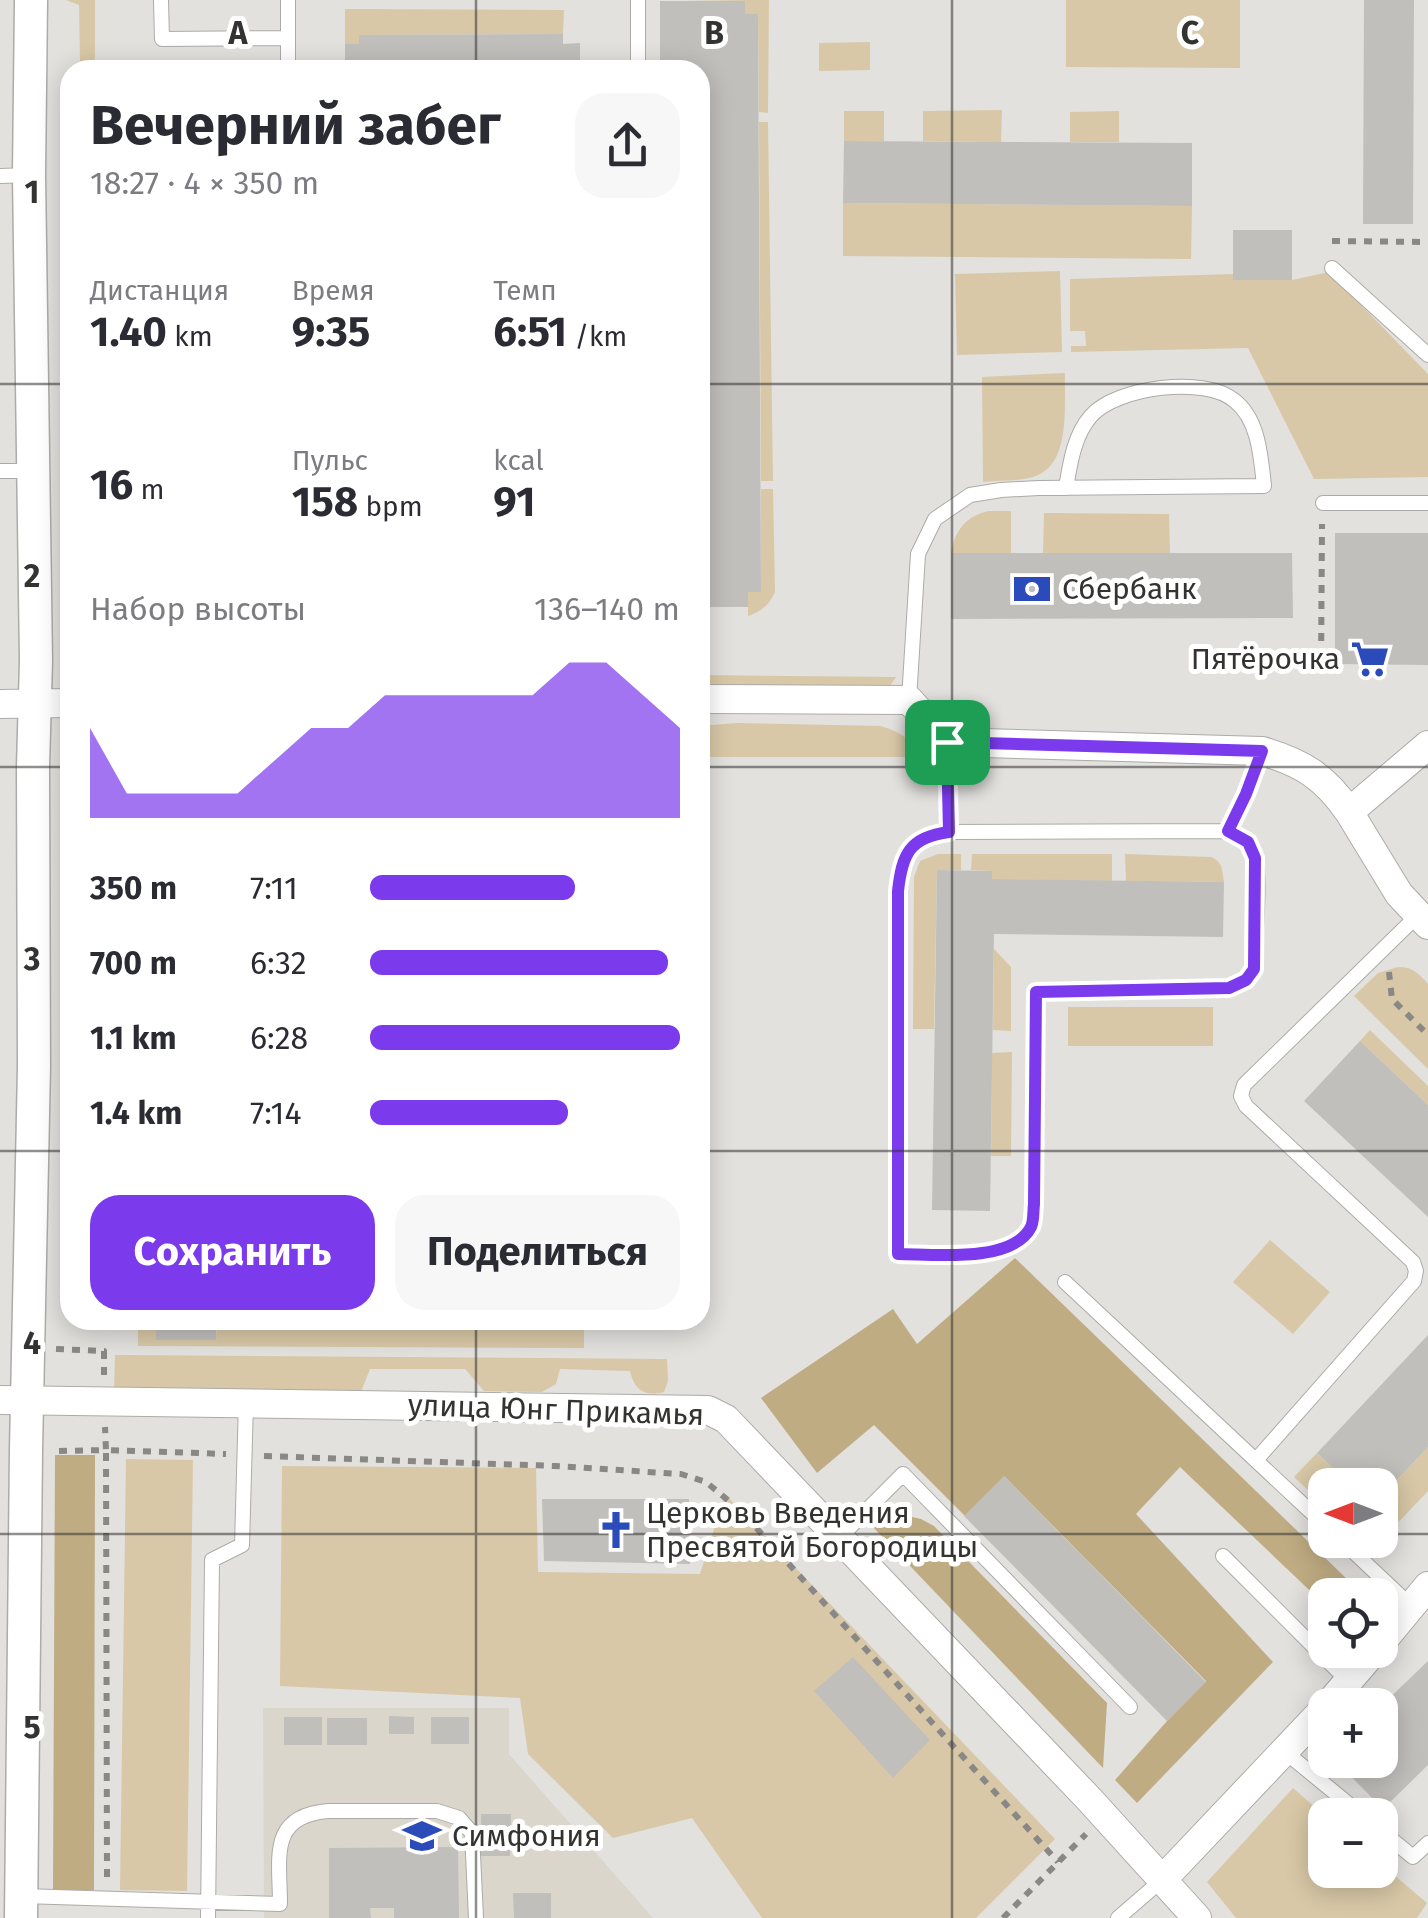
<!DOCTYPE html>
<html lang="ru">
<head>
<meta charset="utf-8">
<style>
	body { margin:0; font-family:"Fira Sans",sans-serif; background:#f7f7f7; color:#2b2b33; height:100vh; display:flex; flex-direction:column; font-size:38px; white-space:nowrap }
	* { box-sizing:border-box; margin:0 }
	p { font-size:32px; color:#7c7c81 }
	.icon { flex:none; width:55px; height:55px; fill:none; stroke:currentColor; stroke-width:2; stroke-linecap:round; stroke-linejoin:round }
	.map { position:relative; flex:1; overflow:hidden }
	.panel { position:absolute; left:60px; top:60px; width:650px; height:1270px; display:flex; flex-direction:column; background:#fff; border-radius:30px; box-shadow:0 5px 25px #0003 }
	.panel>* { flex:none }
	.needle { width:65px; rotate:270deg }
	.controls { position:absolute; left:1308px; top:1468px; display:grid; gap:20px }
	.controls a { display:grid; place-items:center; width:90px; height:90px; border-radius:20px; background:#fff; box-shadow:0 5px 25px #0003; font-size:50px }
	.pin { position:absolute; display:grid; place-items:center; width:85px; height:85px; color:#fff; margin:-42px; border-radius:20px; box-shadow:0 5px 15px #0006 }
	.round { display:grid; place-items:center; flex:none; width:105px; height:105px; border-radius:30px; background:#f7f7f7 }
	.headline { display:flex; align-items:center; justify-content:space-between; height:170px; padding:0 30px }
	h1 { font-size:55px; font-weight:700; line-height:75px }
	.metrics { display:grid; grid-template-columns:repeat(3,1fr); gap:15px; height:170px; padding:10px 30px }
	.metrics div { display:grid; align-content:center }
	.metrics b { font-size:42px; font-weight:700 }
	.metrics small { font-size:28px; font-weight:400 }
	.metrics p { font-size:28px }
	.chart { height:280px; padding:20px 30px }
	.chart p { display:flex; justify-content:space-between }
	.chart svg { width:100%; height:180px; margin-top:10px; fill:#7c3aed; opacity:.7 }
	.primary-button { display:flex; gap:20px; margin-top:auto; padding:20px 30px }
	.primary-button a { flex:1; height:115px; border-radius:30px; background:#7c3aed; color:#fff; font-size:40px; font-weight:700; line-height:115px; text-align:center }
	.primary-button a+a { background:#f7f7f7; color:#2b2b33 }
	ul { padding:0 30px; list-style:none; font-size:32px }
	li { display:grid; grid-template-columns:160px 120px 1fr; align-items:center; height:75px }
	li i { height:25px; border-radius:12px; background:#7c3aed }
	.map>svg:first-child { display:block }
	.built { fill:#dbd6cc }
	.green { fill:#d8c8a7 }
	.forest { fill:#bfac83 }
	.building { fill:#c1bfbc }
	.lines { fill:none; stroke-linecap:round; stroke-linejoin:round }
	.service-casing { stroke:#adaba8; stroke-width:16 }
	.minor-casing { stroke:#adaba8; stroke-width:30 }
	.tertiary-casing { stroke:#adaba8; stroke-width:35 }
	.path { stroke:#898886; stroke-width:6; stroke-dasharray:8 8; stroke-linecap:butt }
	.service { stroke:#fff; stroke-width:14 }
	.minor { stroke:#fff; stroke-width:28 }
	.tertiary { stroke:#fff; stroke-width:32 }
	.route-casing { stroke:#fff; stroke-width:20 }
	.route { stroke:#7c3aed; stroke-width:12 }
	.grid { fill:none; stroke:#333331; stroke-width:2.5; stroke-opacity:0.55 }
	.labels { text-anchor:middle; stroke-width:10; stroke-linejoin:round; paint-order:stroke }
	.poi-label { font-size:30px; fill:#333331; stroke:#fff; text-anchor:start }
	.street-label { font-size:30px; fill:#333331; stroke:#fff }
	.grid-label { font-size:32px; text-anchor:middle; font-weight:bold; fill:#333331; stroke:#fff; stroke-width:10; stroke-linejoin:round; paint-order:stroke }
</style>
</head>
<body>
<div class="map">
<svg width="1428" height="1918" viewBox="0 0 1428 1918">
	<rect width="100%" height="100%" fill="#e2e1de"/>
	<path class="built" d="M263 1708H509V1754L653 1918H264Z"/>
	<path class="green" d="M66 0H95V61H80L79 5Z
		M687 0H769L768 113 759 112 758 15 745 14V1Z
		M1066 0H1240V68L1066 67Z
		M345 9 564 10 563 34 360 35 359 44H345Z
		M870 42V70L819 71V43Z
		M1002 110 1001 142 923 141V111Z
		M844 111H884V141H844Z
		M1119 111V142H1070V112Z
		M759 122H768L773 481H761Z
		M843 203 1192 206 1191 259 843 256Z
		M1060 271 1062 352 957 355 955 274Z
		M1329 272 1428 374V477L1314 479 1248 348 1071 352V346H1086L1085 331H1070V279L1233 274 1234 280H1292Z
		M1065 373C1064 403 1071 461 1038 475 1023 482 1000 480 983 482L982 377Z
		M761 489H773L775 592C769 605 762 611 748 616V592L761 591Z
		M989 511H1011V553H951C955 530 966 516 989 511Z
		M1044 513 1169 514 1170 553H1043Z
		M700 675 896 677 889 687 700 693Z
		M737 723 881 726C899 732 914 739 921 757H700V726Z
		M938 854H961V870H937L934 1029H913L914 877 920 861Z
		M972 854H1112V881L992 879 991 871 971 870Z
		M1125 854 1211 857C1223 862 1222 870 1224 882L1126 881Z
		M994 949 1011 967V1031L993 1030Z
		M1398 967C1413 967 1418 973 1428 984V1069L1354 996 1378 973Z
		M1068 1007H1213V1046H1068Z
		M1370 1030 1428 1086V1105L1360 1041Z
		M1012 1052 1011 1156H991L992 1053Z
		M1270 1240 1330 1292 1293 1334 1233 1282Z
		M138 1320H156L157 1340H216L217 1320H584V1348L138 1346Z
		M115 1355 667 1359 668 1381 664 1392C645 1397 634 1390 630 1371L560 1369 556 1384 542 1392 484 1391 465 1369H370L361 1392 114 1391Z
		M1428 1447V1491L1372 1550 1361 1540H1380V1498Z
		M1317 1453 1351 1485H1325V1506L1294 1477Z
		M126 1459 193 1460 187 1891 120 1890Z
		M282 1466 536 1468 538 1572 700 1574 725 1494 1055 1839 976 1918H762L692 1818 613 1838 528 1754 520 1698 280 1686Z
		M1293 1788 1325 1816V1870H1380V1863L1427 1903 1417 1918H1236L1207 1882Z"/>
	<path class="forest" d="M1015 1258 1349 1581 1336 1595H1325V1605L1180 1467 1136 1514 1273 1662 1137 1803 1115 1780 1167 1721 1206 1681 1005 1477 967 1518 874 1425 817 1473 761 1398 893 1309 917 1344Z
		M55 1455H95L94 1890H53Z
		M908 1516 921 1519 934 1526 1107 1703 1103 1768 871 1525 894 1517Z"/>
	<path class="building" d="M1364 0H1414L1413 224H1363Z
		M660 1H745V14H758L761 592H748V607H700V70H681V61H660Z
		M563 34V44L580 43V70H345V44H359V35Z
		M844 141 1192 143V206L843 203Z
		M1233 230H1292V280H1233Z
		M1335 533H1428V665L1335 664Z
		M951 553H1292L1293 618 951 619Z
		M937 870 992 871V879L1224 882 1223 937 994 934 990 1211 932 1210Z
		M1360 1041 1428 1105V1217L1304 1101Z
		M156 1320H216V1340H156Z
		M1428 1335V1447L1380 1498V1485H1351L1317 1453Z
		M1004 1476 1206 1682 1167 1721 964 1516Z
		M542 1499H689L690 1564 544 1561Z
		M853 1657 930 1740 893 1778 814 1691Z
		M1428 1661V1765L1383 1809 1335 1760H1380V1707Z
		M389 1716 414 1717V1734H389Z
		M284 1717H322V1745H284Z
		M431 1717H469V1744H431Z
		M327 1718H367V1745H327Z
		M481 1814H511L510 1856H481Z
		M458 1847 459 1918H394V1908H370L371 1918H329V1848Z
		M513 1893H551V1918H514Z"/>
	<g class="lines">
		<g class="service-casing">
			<path id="service" d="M161 0 162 39 288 38
				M288 0V70
				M638 0V70
				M0 176 29 175
				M1332 268 1428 355
				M0 471H31
				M1323 503H1428
				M909 700 918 554 935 519 970 495 1001 490 1039 488 1264 486C1261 458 1259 420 1235 401 1206 375 1116 387 1091 416 1074 435 1070 464 1066 488
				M947 742 949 832 1227 831 1246 794 1262 751
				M949 832C909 837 902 854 898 891V1254C932 1254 1012 1264 1030 1227 1034 1220 1033 1212 1033 1204L1036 992 1220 988C1237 987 1251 982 1254 963 1255 938 1262 870 1253 850 1248 839 1238 835 1227 831
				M1065 1282 1325 1525
				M1256 1460 1414 1281 1416 1271 1413 1262 1246 1106 1241 1096 1244 1085 1418 915
				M839 1538 903 1474 1130 1707
				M1341 1540 1411 1606
				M1223 1556 1349 1682
				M1284 1751 1362 1815
				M1380 1830 1413 1857 1428 1843
				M22 1896 280 1904C280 1858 268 1816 328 1811H437L459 1818 472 1833 476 1918
				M208 1918 212 1560 242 1545 246 1402
				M1118 1918 1163 1879"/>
		</g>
		<g class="minor-casing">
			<path id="minor" d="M700 699 909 700 947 742 1262 751C1303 763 1325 777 1349 812L1428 745
				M0 704 70 703
				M1349 812 1399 894 1428 925
				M0 1400 708 1410 726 1419 1089 1799 1197 1918
				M1380 1644 1428 1586
				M1328 1705 1375 1650
				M1163 1879 1325 1708"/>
		</g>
		<g class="tertiary-casing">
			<path id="tertiary" d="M21 1918 26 1450 34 1067 33 767 36 661 29 175 31 0"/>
		</g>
		<path class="path" d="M1332 241 1428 242
			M1321 673 1322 524
			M1389 972 1392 999 1428 1035
			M56 1349 104 1351V1375
			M59 1451 106 1450 105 1427
			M264 1456 555 1466 681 1474 706 1482 741 1511 1058 1862
			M107 1877 106 1450 226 1454
			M1003 1918 1086 1834"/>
		<use href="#service" class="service"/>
		<use href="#minor" class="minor"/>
		<use href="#tertiary" class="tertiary"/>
	</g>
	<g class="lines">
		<g class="route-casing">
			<path id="route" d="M947 742 1262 751 1246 794 1228 831 1248 842 1255 858 1254 969 1246 980 1229 988 1036 992 1034 1204C1033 1212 1034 1220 1031 1227 1012 1264 932 1254 898 1254V891C902 855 909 837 949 832Z"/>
		</g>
		<use href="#route" class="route"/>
	</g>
	<path class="grid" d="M476 0V70M952 0V1918M0 384H70M700 384H1428M0 767H70M700 767H1428M0 1151H70M700 1151H1428M476 1320V1918M0 1534H1325M1380 1534H1428"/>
	<defs>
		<g id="bank-bare" transform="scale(3)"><path d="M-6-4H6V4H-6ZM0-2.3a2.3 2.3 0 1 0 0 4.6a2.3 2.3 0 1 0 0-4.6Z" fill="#2c4bbb" stroke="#fff" stroke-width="2.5" paint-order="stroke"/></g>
		<g id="supermarket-bare" transform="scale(3)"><path d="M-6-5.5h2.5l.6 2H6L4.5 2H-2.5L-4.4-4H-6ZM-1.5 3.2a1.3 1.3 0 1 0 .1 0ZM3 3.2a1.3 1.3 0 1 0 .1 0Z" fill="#2c4bbb" stroke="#fff" stroke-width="2.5" paint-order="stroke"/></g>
		<g id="church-bare" transform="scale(3)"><path d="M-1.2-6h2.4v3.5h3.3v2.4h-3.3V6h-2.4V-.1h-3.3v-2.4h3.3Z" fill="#2c4bbb" stroke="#fff" stroke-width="2.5" paint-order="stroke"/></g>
		<g id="school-bare" transform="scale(3)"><path d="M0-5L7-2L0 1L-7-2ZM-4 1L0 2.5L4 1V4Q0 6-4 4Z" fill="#2c4bbb" stroke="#fff" stroke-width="2.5" paint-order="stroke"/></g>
	</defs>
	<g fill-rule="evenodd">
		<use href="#bank-bare" x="1032" y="589"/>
		<use href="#supermarket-bare" x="1370" y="659"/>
		<use href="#church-bare" x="616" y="1530"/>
		<use href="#school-bare" x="422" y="1836"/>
	</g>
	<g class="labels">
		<g class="poi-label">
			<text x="1062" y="599">Сбербанк</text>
			<text x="1340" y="669" text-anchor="end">Пятёрочка</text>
			<text x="646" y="1523">Церковь Введения<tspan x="646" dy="34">Пресвятой Богородицы</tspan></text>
			<text x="452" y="1846">Симфония</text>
		</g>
		<g class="street-label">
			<text transform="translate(556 1410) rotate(2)" y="10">улица Юнг Прикамья</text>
		</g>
	</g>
	<g class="grid-label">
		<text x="238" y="44">A</text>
		<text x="714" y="44">B</text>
		<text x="1190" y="44">C</text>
		<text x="32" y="203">1</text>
		<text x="32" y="587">2</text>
		<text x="32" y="970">3</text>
		<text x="32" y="1354">4</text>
		<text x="32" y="1738">5</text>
	</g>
</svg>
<div class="controls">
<a><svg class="needle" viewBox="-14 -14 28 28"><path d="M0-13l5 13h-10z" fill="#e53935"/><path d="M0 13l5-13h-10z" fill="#7c7c81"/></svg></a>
<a><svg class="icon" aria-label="locate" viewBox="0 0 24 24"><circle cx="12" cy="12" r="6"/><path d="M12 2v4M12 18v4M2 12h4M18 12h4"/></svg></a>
<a>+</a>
<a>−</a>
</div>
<div class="pin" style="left:947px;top:742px;background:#1e9e55"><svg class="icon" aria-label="arrive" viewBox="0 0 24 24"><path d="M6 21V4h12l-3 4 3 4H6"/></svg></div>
<section class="panel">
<div class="headline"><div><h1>Вечерний забег</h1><p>18:27 · 4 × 350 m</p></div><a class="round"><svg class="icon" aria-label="share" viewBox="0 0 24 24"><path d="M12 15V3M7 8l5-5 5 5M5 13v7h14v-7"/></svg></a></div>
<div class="metrics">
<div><p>Дистанция</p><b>1.40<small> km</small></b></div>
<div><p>Время</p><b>9:35</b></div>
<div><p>Темп</p><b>6:51<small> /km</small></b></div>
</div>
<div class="metrics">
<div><b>16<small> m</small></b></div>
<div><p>Пульс</p><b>158<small> bpm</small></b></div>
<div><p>kcal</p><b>91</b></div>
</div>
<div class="chart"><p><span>Набор высоты</span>136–140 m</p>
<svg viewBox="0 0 160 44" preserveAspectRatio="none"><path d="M0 44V22L10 38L20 38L30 38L40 38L50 30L60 22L70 22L80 14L90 14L100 14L110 14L120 14L130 6L140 6L150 14L160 22V44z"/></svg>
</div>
<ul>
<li><b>350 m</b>7:11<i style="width:66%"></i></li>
<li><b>700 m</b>6:32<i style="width:96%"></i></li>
<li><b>1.1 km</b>6:28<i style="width:100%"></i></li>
<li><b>1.4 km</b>7:14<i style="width:64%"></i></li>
</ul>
<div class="primary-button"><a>Сохранить</a><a>Поделиться</a></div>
</section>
</div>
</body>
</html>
